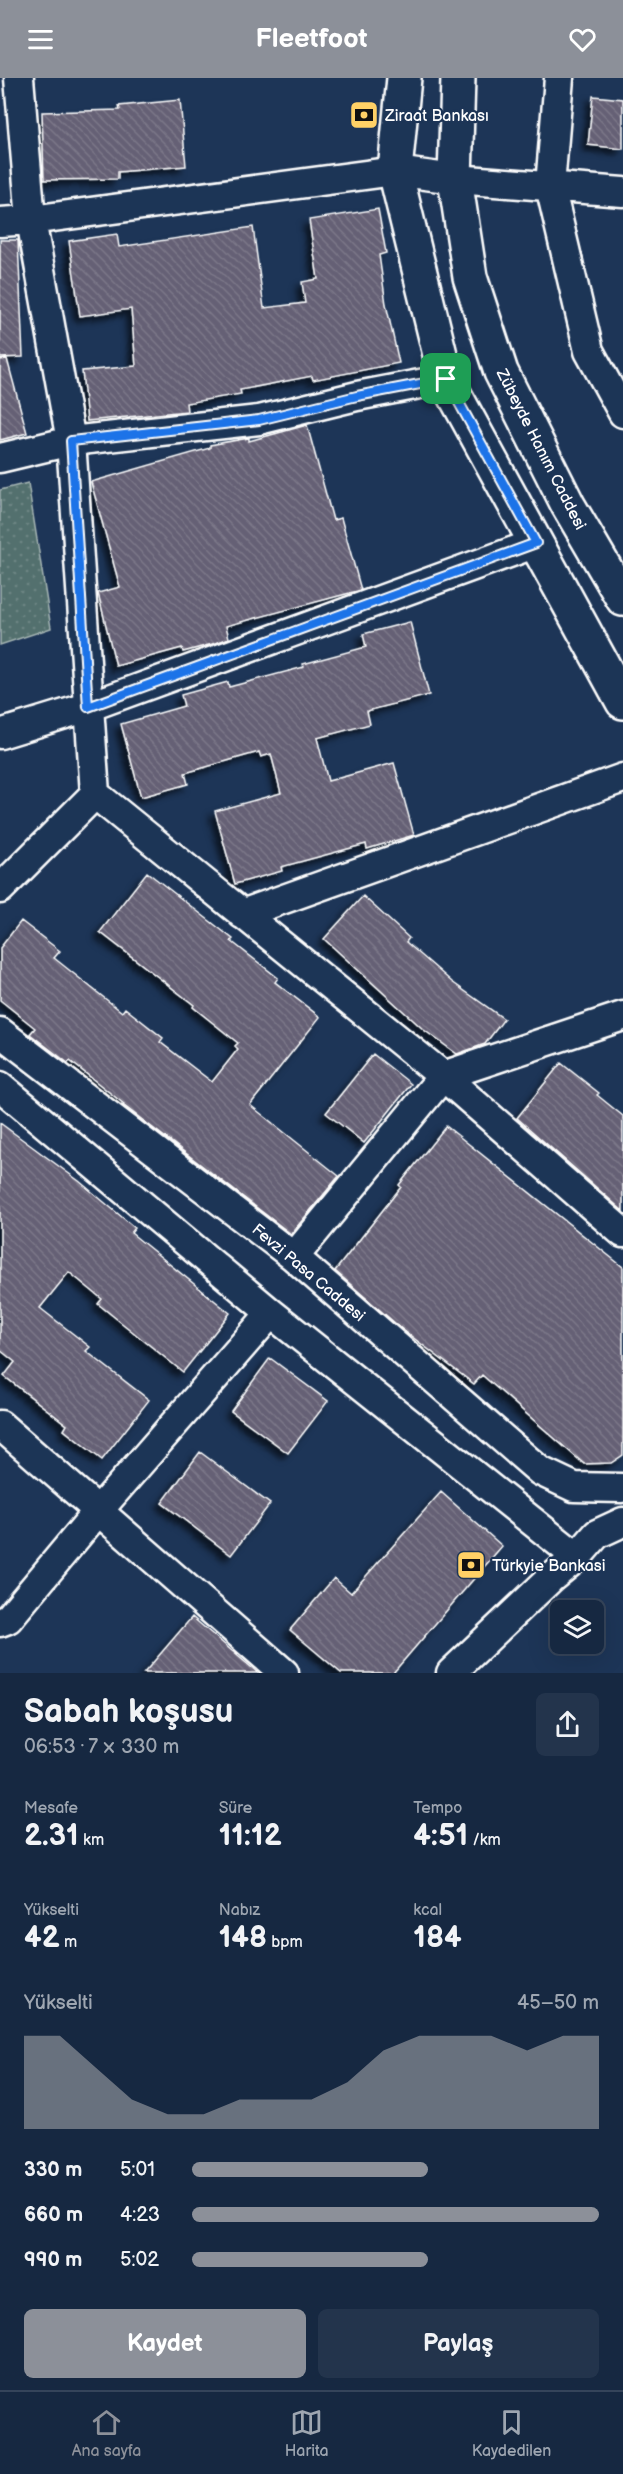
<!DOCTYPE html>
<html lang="tr">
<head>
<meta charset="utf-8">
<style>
	body { margin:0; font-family:"Balsamiq Sans",sans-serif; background:#23344c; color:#f1f3f6; height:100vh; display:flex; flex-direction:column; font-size:22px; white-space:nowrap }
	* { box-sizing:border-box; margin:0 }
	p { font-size:20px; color:#9ea6b1 }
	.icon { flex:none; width:33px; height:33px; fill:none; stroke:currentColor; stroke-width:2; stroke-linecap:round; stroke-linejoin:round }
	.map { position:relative; height:1595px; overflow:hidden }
	.panel { display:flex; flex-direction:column; background:#162841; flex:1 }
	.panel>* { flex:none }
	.controls { position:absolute; left:550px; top:1522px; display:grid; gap:12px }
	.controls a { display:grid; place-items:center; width:54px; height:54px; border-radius:9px; background:#162841; box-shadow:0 6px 24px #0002,0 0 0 2px #35445a; font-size:30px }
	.pin { position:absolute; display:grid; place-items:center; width:51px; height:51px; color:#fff; margin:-26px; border-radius:12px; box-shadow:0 3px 9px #0006 }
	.round { display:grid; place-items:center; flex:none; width:63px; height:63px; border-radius:9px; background:#23344c }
	.overview { display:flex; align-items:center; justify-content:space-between; height:102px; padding:0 24px }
	h1 { font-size:33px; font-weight:700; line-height:45px }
	.metrics { display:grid; grid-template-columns:repeat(3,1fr); gap:9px; height:102px; padding:6px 24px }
	.metrics div { display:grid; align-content:center }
	.metrics b { font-size:30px; font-weight:700 }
	.metrics small { font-size:16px; font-weight:400 }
	.metrics p { font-size:16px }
	.chart { height:168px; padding:12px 24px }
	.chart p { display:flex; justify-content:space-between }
	.chart svg { width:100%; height:108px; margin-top:6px; fill:#8c9099; opacity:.7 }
	.action { display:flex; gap:12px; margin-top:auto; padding:12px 24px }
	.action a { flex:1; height:69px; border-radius:9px; background:#8c9099; color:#fff; font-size:24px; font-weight:700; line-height:69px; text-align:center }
	.action a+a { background:#23344c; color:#f1f3f6 }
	ul { padding:0 24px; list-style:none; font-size:20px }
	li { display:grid; grid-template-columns:96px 72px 1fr; align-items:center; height:45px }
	li i { height:15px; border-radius:8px; background:#8c9099 }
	header { display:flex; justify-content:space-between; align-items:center; height:78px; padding:0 24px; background:#8c9099; color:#fff; font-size:27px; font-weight:700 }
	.tab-bar { display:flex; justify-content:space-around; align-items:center; height:84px; border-top:2px solid #35445a; background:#162841; font-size:16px; color:#9ea6b1 }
	.tab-bar a { display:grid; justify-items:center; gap:3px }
	.tab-bar .on { color:#8c9099 }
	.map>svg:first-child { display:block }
	.green { fill:url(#green-dots); stroke:#a9b8b6; stroke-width:1.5 }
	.building { fill:url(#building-back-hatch); stroke:#fff; stroke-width:1.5; filter:url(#shadow) }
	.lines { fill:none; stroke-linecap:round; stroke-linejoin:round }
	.minor-casing { stroke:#fff; stroke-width:33 }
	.major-casing { stroke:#fff; stroke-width:38 }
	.minor { stroke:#1d3557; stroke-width:28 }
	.major { stroke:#1d3557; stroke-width:33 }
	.route-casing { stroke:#fff; stroke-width:12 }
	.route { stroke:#1a73e8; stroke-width:8 }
	.labels { text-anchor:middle; stroke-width:4.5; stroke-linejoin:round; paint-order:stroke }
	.poi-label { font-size:16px; fill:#fff; stroke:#1d3557; text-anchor:start }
	.street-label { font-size:16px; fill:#fff; stroke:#1d3557 }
</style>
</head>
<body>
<header><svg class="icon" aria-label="menu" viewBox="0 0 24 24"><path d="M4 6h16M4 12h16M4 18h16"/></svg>Fleetfoot<svg class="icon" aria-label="heart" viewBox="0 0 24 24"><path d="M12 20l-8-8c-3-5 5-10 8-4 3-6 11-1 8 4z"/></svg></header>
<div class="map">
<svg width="623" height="1595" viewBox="0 0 623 1595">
	<defs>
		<pattern id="green-dots" width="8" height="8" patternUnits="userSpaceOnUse" patternTransform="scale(1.5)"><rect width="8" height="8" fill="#53706e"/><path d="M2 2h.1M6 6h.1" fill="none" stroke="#6d8584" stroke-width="1.8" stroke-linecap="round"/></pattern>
		<pattern id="building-back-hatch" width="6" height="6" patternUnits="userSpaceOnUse" patternTransform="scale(1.5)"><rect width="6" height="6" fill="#656074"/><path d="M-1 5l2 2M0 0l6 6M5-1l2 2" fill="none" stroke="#7c7889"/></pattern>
		<filter id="shadow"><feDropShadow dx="-5.5" dy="5.5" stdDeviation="3" flood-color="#0009"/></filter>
	</defs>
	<rect width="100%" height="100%" fill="#1d3557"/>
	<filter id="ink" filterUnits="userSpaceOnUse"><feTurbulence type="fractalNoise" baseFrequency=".0167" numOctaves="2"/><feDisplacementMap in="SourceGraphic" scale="12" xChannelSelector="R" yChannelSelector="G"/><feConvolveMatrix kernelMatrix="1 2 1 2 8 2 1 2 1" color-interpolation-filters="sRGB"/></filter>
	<g filter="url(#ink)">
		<path class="green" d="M28 405 51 550 0 567V412Z"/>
		<path class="building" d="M593 18 623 21V71L588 67Z
			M180 22 186 88 118 94V101L44 102 42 34 120 32 119 28Z
			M378 131 386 175 379 177 386 226 399 285 313 302 312 298 240 312 241 316 186 325 187 333 87 343 82 293 136 288 131 231 80 238 69 163 117 156 119 169 253 149 264 230 305 225 302 204 318 201 309 142Z
			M0 162H18L23 279 0 280Z
			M7 281 27 355 0 362V282Z
			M307 347 333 442 341 440 361 512 226 548 229 560 216 565 183 574 182 570 116 588 98 515 120 509 91 404 210 370V367L249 360V363Z
			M410 544 429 617 367 633 370 646 317 660 328 703 394 685 414 757 367 771 366 766 281 789 282 793 235 806 215 733 281 715 271 676 261 679 259 674 185 695 188 706 141 719 121 646 184 628 181 617 228 604 229 609 304 589 303 586 366 569 363 556Z
			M147 794 233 861 231 863 278 900 275 904 320 939 250 1027 339 1098 291 1156 123 1027 124 1026 70 983 68 985 30 956 35 950 0 922V870L21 843 60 873 54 880 122 934 125 930 163 960 160 964 212 1004 238 971 235 968 238 965 193 929 194 927 100 854Z
			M363 818 409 860 406 864 452 904 504 941 485 966 457 976 424 952 324 861Z
			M373 976 411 1006 364 1065 326 1035Z
			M561 985 599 1015 597 1017 623 1038V1133L517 1040Z
			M0 1045 79 1103 135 1150 131 1155 230 1235 183 1294 98 1226 102 1221 69 1194 40 1230 90 1269 86 1273 149 1322 102 1382 64 1352 67 1347 4 1298 15 1284 0 1272Z
			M446 1048 623 1189V1377L611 1385 584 1386 482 1297 474 1306 403 1252 335 1193 401 1109 399 1107Z
			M270 1280 328 1323 288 1375 231 1333Z
			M200 1374 270 1426 231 1477 162 1425Z
			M441 1414 502 1468 393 1595H341L290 1552 334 1500 351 1515Z
			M192 1539 258 1595H144Z"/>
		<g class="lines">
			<g class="minor-casing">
				<path id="minor" d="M19 0 31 142 71 363 95 716 443 998 623 1155
					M559 0 550 108 589 273 623 335
					M0 144 31 142 395 93 455 101 623 114
					M0 380 71 363 259 342 357 318 446 301
					M0 656 88 629 536 465
					M0 811 95 716
					M242 836 623 700
					M0 954 294 1179 540 1393 574 1409 622 1410
					M0 1008 271 1235 577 1479
					M294 1179 443 998 623 938
					M0 1347 284 1595
					M0 1544 8 1541 98 1433 271 1235
					M451 1595 550 1501 577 1479 597 1456 623 1444"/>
			</g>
			<g class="major-casing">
				<path id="major" d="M404 0 395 93 446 301 623 624
					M458 0 455 101 470 199 501 294 568 427 623 521"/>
			</g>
			<use href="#minor" class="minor"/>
			<use href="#major" class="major"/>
		</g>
	</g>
	<g class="lines" filter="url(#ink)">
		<g class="route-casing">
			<path id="route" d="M446 301 536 465 88 629 71 363 259 342 357 318Z"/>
		</g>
		<use href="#route" class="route"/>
	</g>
	<defs>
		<g id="bank-square" transform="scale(1.5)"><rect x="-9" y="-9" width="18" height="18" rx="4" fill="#ffd166" stroke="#1d3557"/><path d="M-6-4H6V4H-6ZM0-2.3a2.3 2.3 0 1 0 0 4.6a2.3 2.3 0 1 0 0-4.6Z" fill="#111"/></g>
	</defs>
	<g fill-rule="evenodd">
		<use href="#bank-square" x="364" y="37"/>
		<use href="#bank-square" x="471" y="1487"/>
	</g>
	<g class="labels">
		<g class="poi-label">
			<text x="385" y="43">Ziraat Bankası</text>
			<text x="492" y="1493">Türkyie Bankasi</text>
		</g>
		<g class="street-label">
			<text transform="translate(542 371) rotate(63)" y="6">Zübeyde Hanım Caddesi</text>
			<text transform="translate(309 1194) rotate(40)" y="6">Fevzi Pasa Caddesi</text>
		</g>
	</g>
</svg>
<div class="controls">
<a><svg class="icon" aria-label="layers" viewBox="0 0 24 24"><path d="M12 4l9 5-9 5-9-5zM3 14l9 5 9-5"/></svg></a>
</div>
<div class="pin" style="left:446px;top:301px;background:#1e9e55"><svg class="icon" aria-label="arrive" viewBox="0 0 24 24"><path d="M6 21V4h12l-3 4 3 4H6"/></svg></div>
</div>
<section class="panel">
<div class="overview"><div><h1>Sabah koşusu</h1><p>06:53 · 7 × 330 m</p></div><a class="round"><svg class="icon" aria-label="share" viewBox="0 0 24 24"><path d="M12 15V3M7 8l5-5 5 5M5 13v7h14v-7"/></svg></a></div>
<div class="metrics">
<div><p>Mesafe</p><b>2.31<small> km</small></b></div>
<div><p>Süre</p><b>11:12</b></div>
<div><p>Tempo</p><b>4:51<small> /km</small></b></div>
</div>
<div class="metrics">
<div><p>Yükselti</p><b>42<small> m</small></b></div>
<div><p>Nabız</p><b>148<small> bpm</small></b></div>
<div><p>kcal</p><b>184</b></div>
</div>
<div class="chart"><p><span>Yükselti</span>45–50 m</p>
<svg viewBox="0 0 160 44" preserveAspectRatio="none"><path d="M0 44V6L10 6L20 19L30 32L40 38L50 38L60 32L70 32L80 32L90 25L100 12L110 6L120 6L130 6L140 12L150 6L160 6V44z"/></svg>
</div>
<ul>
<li><b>330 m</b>5:01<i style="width:58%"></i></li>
<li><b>660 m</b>4:23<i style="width:100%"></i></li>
<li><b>990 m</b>5:02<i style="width:58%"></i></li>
</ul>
<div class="action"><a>Kaydet</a><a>Paylaş</a></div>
</section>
<nav class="tab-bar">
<a class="on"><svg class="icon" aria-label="home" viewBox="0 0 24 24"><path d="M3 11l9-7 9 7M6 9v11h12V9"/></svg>Ana sayfa</a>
<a><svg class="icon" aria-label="map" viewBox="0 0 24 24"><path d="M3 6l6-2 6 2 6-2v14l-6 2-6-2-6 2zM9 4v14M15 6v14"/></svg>Harita</a>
<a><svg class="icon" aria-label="saved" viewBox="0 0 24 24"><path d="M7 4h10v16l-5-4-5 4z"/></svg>Kaydedilen</a>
</nav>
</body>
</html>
